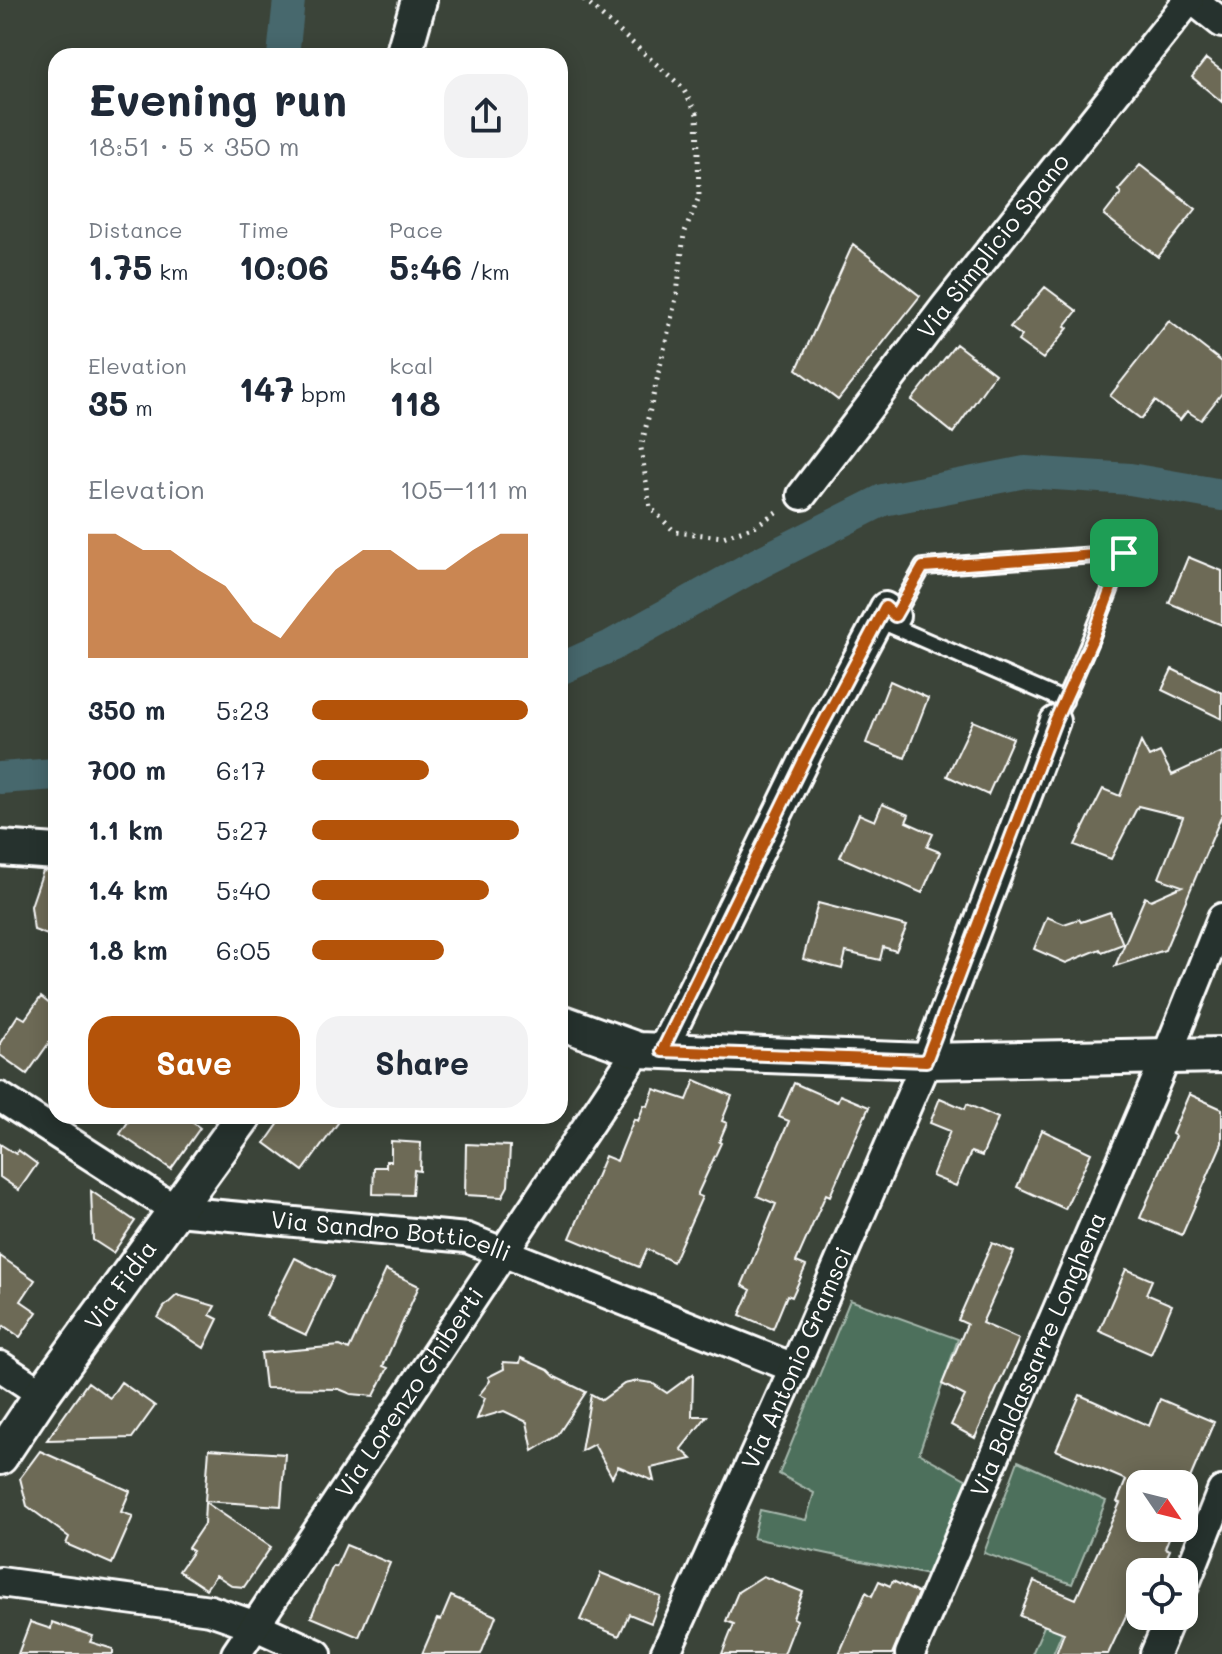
<!DOCTYPE html>
<html lang="en">
<head>
<meta charset="utf-8">
<style>
	body { margin:0; font-family:Mali,sans-serif; background:#f2f2f3; color:#1f2937; height:100vh; display:flex; flex-direction:column; font-size:30px; white-space:nowrap }
	* { box-sizing:border-box; margin:0 }
	p { font-size:26px; color:#747a83 }
	.icon { flex:none; width:44px; height:44px; fill:none; stroke:currentColor; stroke-width:2; stroke-linecap:round; stroke-linejoin:round }
	.map { position:relative; flex:1; overflow:hidden }
	.details { position:absolute; left:48px; top:48px; width:520px; height:1076px; display:flex; flex-direction:column; background:#fff; border-radius:24px; box-shadow:0 4px 20px #0003 }
	.details>* { flex:none }
	.needle { width:52px; rotate:125deg }
	.buttons { position:absolute; left:1126px; top:1470px; display:grid; gap:16px }
	.buttons a { display:grid; place-items:center; width:72px; height:72px; border-radius:16px; background:#fff; box-shadow:0 4px 20px #0003; font-size:40px }
	.pin { position:absolute; display:grid; place-items:center; width:68px; height:68px; color:#fff; margin:-34px; border-radius:16px; box-shadow:0 4px 12px #0006 }
	.round { display:grid; place-items:center; flex:none; width:84px; height:84px; border-radius:24px; background:#f2f2f3 }
	.head { display:flex; align-items:center; justify-content:space-between; height:136px; padding:0 40px }
	h1 { font-size:44px; font-weight:800; line-height:60px }
	.figures { display:grid; grid-template-columns:repeat(3,1fr); gap:12px; height:136px; padding:8px 40px }
	.figures div { display:grid; align-content:center }
	.figures b { font-size:34px; font-weight:800 }
	.figures small { font-size:22px; font-weight:400 }
	.figures p { font-size:22px }
	.chart { height:224px; padding:16px 40px }
	.chart p { display:flex; justify-content:space-between }
	.chart svg { width:100%; height:144px; margin-top:8px; fill:#b45309; opacity:.7 }
	.primary-button { display:flex; gap:16px; margin-top:auto; padding:16px 40px }
	.primary-button a { flex:1; height:92px; border-radius:24px; background:#b45309; color:#fff; font-size:32px; font-weight:800; line-height:92px; text-align:center }
	.primary-button a+a { background:#f2f2f3; color:#1f2937 }
	ul { padding:0 40px; list-style:none; font-size:26px }
	li { display:grid; grid-template-columns:128px 96px 1fr; align-items:center; height:60px }
	li i { height:20px; border-radius:10px; background:#b45309 }
	.map>svg:first-child { display:block }
	.green { fill:#4e705b; stroke:#a6b8ad; stroke-width:2 }
	.lines { fill:none; stroke-linecap:round; stroke-linejoin:round }
	.canal { stroke:#47676d; stroke-width:32 }
	.building { fill:#6d6b56; stroke:#fff; stroke-width:2 }
	.service-casing { stroke:#fff; stroke-width:20 }
	.minor-casing { stroke:#fff; stroke-width:34 }
	.tertiary-casing { stroke:#fff; stroke-width:40 }
	.path { stroke:#fff; stroke-width:5; stroke-dasharray:2 6; stroke-linecap:butt }
	.service { stroke:#26332d; stroke-width:14 }
	.minor { stroke:#26332d; stroke-width:28 }
	.tertiary { stroke:#26332d; stroke-width:34 }
	.route-casing { stroke:#fff; stroke-width:16 }
	.route { stroke:#b45309; stroke-width:10 }
	.labels { text-anchor:middle; stroke-width:7; stroke-linejoin:round; paint-order:stroke }
	.street-label { font-size:24px; fill:#fff; stroke:#26332d }
</style>
</head>
<body>
<div class="map">
<svg width="1222" height="1654" viewBox="0 0 1222 1654">
	<rect width="100%" height="100%" fill="#3b4439"/>
	<filter id="ink" filterUnits="userSpaceOnUse"><feTurbulence type="fractalNoise" baseFrequency=".0125" numOctaves="2"/><feDisplacementMap in="SourceGraphic" scale="16" xChannelSelector="R" yChannelSelector="G"/><feConvolveMatrix kernelMatrix="1 2 1 2 8 2 1 2 1" color-interpolation-filters="sRGB"/></filter>
	<g filter="url(#ink)">
		<path class="green" d="M850 1300 958 1339 919 1453 967 1480 928 1575 753 1538 760 1510 806 1520 814 1493 779 1474Z
			M1018 1461 1106 1501 1072 1584 984 1553Z
			M1047 1619 1064 1628 1053 1654H1032Z"/>
		<g class="lines">
			<path class="canal" d="M283 56 289 0
				M560 669 611 646 759 563 883 500 1025 472 1130 479 1222 495
				M0 778 56 774"/>
		</g>
		<path class="building" d="M1206 59 1222 71V102L1192 77Z
			M1140 165 1196 209 1158 257 1104 215 1121 193 1118 190Z
			M853 244 920 296 838 400 797 369Z
			M1045 287 1077 311 1065 326 1068 328 1043 359 1018 341 1022 336 1010 327Z
			M1169 321 1222 362V393L1201 420 1187 411 1180 420 1155 401 1141 419 1110 396Z
			M956 344 995 374 953 433 912 400Z
			M1188 557 1222 571V625L1169 603Z
			M1172 669 1222 693V719L1162 690Z
			M890 681 928 698 905 758 866 743Z
			M973 721 1013 738 988 795 947 776Z
			M1141 742 1149 757 1160 752 1172 775 1222 752V815L1165 950 1115 966 1145 897 1151 900 1182 886 1159 878 1183 817 1138 806 1111 859 1075 845 1103 789 1120 796Z
			M882 804 909 815 906 822 933 834 927 847 940 852 922 893 840 857 859 814 875 821Z
			M43 871 56 872V938L34 930 31 906Z
			M818 903 907 926 896 951 883 947 880 960 846 952 842 969 803 959Z
			M1110 912 1123 944 1102 952 1100 949 1066 963 1034 949 1047 917 1064 924 1079 919 1081 922Z
			M41 997 56 1009V1033L27 1074 0 1055V1043L18 1015 25 1019Z
			M695 1080 732 1096 722 1121 727 1123 719 1142 721 1143 697 1195 702 1197 673 1262 647 1249 639 1267 570 1238 605 1156 617 1161 634 1119 638 1121 644 1105 648 1106 654 1089 687 1100Z
			M794 1083 837 1102 840 1095 869 1107 830 1196 826 1194 796 1262 806 1266 792 1297 787 1295 773 1329 740 1315 751 1290 742 1285 776 1204 757 1196 789 1121 779 1117Z
			M1189 1094 1222 1109V1143L1182 1235 1140 1218 1175 1136 1172 1134Z
			M940 1098 965 1109 967 1104 998 1118 982 1156 971 1152 956 1186 932 1176 950 1131 930 1123Z
			M132 1116H184L200 1128 171 1169 120 1134Z
			M284 1116H343L303 1171 265 1143Z
			M1042 1130 1091 1153 1065 1209 1017 1187Z
			M391 1141 421 1143 420 1171 414 1170 412 1195 373 1194 374 1167H386V1161H391Z
			M0 1144 16 1154 18 1150 37 1164 19 1190 0 1177Z
			M466 1144 510 1146 508 1186 502 1197 465 1195Z
			M91 1191 135 1221 113 1253 93 1240Z
			M992 1243 1014 1252 982 1323 1019 1339 975 1438 951 1425 965 1396 942 1384 967 1324 958 1320Z
			M0 1256 35 1280 21 1301 37 1312 20 1337 4 1326 0 1332Z
			M295 1258 333 1277 306 1335 266 1316Z
			M1126 1269 1152 1280 1146 1294 1172 1305 1151 1354 1099 1331Z
			M386 1270 419 1286 383 1366 388 1368 374 1396 351 1394 339 1389 265 1388 261 1353 340 1346 349 1350Z
			M177 1295 215 1306 210 1315 218 1319 204 1348 158 1318 164 1307Z
			M521 1358 548 1370 555 1377 586 1392 557 1436 533 1451 527 1422 504 1411 477 1419 485 1398 479 1395 490 1381 488 1377 504 1369 503 1362 520 1363Z
			M693 1374 692 1416H707L681 1449 692 1459 651 1468 654 1481 618 1466 612 1477 594 1444 581 1451 591 1394 602 1400 624 1384 638 1381 652 1383 667 1393Z
			M88 1382 110 1398 121 1382 155 1406 132 1438 47 1440Z
			M1080 1395 1149 1426 1160 1399 1214 1422 1188 1483 1191 1484 1184 1501V1484H1140V1528H1173L1165 1548 1170 1550 1160 1572H1140V1586L1108 1654H1056L1064 1633 1020 1616 1034 1581 1076 1599 1120 1503 1117 1502 1126 1480 1056 1450Z
			M209 1449 285 1454 281 1506 205 1501Z
			M40 1451 130 1491 121 1512 133 1516 112 1564 66 1544 69 1537 27 1506 20 1478Z
			M205 1502 271 1547 244 1587 233 1586 216 1575 206 1589 179 1571 193 1551 188 1548 204 1524Z
			M346 1545 390 1563 359 1637 311 1617 333 1566 336 1567Z
			M601 1573 661 1597 651 1623 629 1614 619 1636 580 1620Z
			M763 1576 803 1592 793 1618 797 1620 784 1654H722L734 1624 726 1621 738 1592Z
			M879 1581 890 1586 893 1581 918 1593 892 1654H839L866 1592 872 1596Z
			M451 1596 496 1616 481 1654H422L437 1619 441 1620Z
			M30 1622 51 1629 52 1622 93 1636 90 1642 113 1649V1654H18Z"/>
		<g class="lines">
			<g class="service-casing">
				<path id="service" d="M1055 721C1081 665 1103 610 1124 553L923 567 890 625 1065 701"/>
			</g>
			<g class="minor-casing">
				<g id="minor">
					<path d="M1193 0 1222 23"/>
					<path id="s1" d="M802 495 946 306 1189 0"/>
					<path d="M662 1051 807 754 885 607 895 616"/>
					<path id="s2" d="M0 1097 177 1211 467 1238 794 1368"/>
					<path d="M0 1366 42 1394"/>
					<path d="M0 1582 210 1610 256 1626 317 1654"/>
					<path d="M1184 1586 1222 1491"/>
					<path id="s3" d="M236 1654 638 1050"/>
					<path id="s4" d="M665 1654 794 1368 926 1061 1055 721"/>
					<path id="s5" d="M910 1654 1167 1055 1222 918"/>
					<path d="M1155 1654 1171 1616"/>
				</g>
			</g>
			<g class="tertiary-casing">
				<g id="tertiary">
					<path d="M403 56 419 0"/>
					<path d="M0 848 56 852"/>
					<path d="M560 1022 638 1050 926 1061 1222 1055"/>
					<path id="s6" d="M0 1457 42 1394 244 1116"/>
				</g>
			</g>
			<path class="path" d="M584 0 682 87 697 114 699 197 684 234 677 294 641 448 650 507 675 532 723 537 755 526 781 509"/>
			<use href="#service" class="service"/>
			<use href="#minor" class="minor"/>
			<use href="#tertiary" class="tertiary"/>
		</g>
	</g>
	<g class="lines" filter="url(#ink)">
		<g class="route-casing">
			<path id="route" d="M1124 553 1092 640 1055 721 926 1061 662 1051 807 754 885 607 895 616 923 567Z"/>
		</g>
		<use href="#route" class="route"/>
	</g>
	<g class="labels">
		<g class="street-label">
			<text dy="8" stroke="none"><textPath href="#s1" startOffset="314">Via Simplicio Spano</textPath></text>
			<text dy="8" stroke="none"><textPath href="#s2" startOffset="426">Via Sandro Botticelli</textPath></text>
			<text dy="8" stroke="none"><textPath href="#s6" startOffset="210">Via Fidia</textPath></text>
			<text dy="8" stroke="none"><textPath href="#s5" startOffset="326">Via Baldassarre Longhena</textPath></text>
			<text dy="8" stroke="none"><textPath href="#s4" startOffset="324">Via Antonio Gramsci</textPath></text>
			<text dy="8" stroke="none"><textPath href="#s3" startOffset="314">Via Lorenzo Ghiberti</textPath></text>
		</g>
	</g>
</svg>
<div class="buttons">
<a><svg class="needle" viewBox="-14 -14 28 28"><path d="M0-13l5 13h-10z" fill="#e53935"/><path d="M0 13l5-13h-10z" fill="#747a83"/></svg></a>
<a><svg class="icon" aria-label="locate" viewBox="0 0 24 24"><circle cx="12" cy="12" r="6"/><path d="M12 2v4M12 18v4M2 12h4M18 12h4"/></svg></a>
</div>
<div class="pin" style="left:1124px;top:553px;background:#1e9e55"><svg class="icon" aria-label="arrive" viewBox="0 0 24 24"><path d="M6 21V4h12l-3 4 3 4H6"/></svg></div>
<section class="details">
<div class="head"><div><h1>Evening run</h1><p>18:51 · 5 × 350 m</p></div><a class="round"><svg class="icon" aria-label="share" viewBox="0 0 24 24"><path d="M12 15V3M7 8l5-5 5 5M5 13v7h14v-7"/></svg></a></div>
<div class="figures">
<div><p>Distance</p><b>1.75<small> km</small></b></div>
<div><p>Time</p><b>10:06</b></div>
<div><p>Pace</p><b>5:46<small> /km</small></b></div>
</div>
<div class="figures">
<div><p>Elevation</p><b>35<small> m</small></b></div>
<div><b>147<small> bpm</small></b></div>
<div><p>kcal</p><b>118</b></div>
</div>
<div class="chart"><p><span>Elevation</span>105–111 m</p>
<svg viewBox="0 0 160 44" preserveAspectRatio="none"><path d="M0 44V6L10 6L20 11L30 11L40 17L50 22L60 33L70 38L80 27L90 17L100 11L110 11L120 17L130 17L140 11L150 6L160 6V44z"/></svg>
</div>
<ul>
<li><b>350 m</b>5:23<i style="width:100%"></i></li>
<li><b>700 m</b>6:17<i style="width:54%"></i></li>
<li><b>1.1 km</b>5:27<i style="width:96%"></i></li>
<li><b>1.4 km</b>5:40<i style="width:82%"></i></li>
<li><b>1.8 km</b>6:05<i style="width:61%"></i></li>
</ul>
<div class="primary-button"><a>Save</a><a>Share</a></div>
</section>
</div>
</body>
</html>
